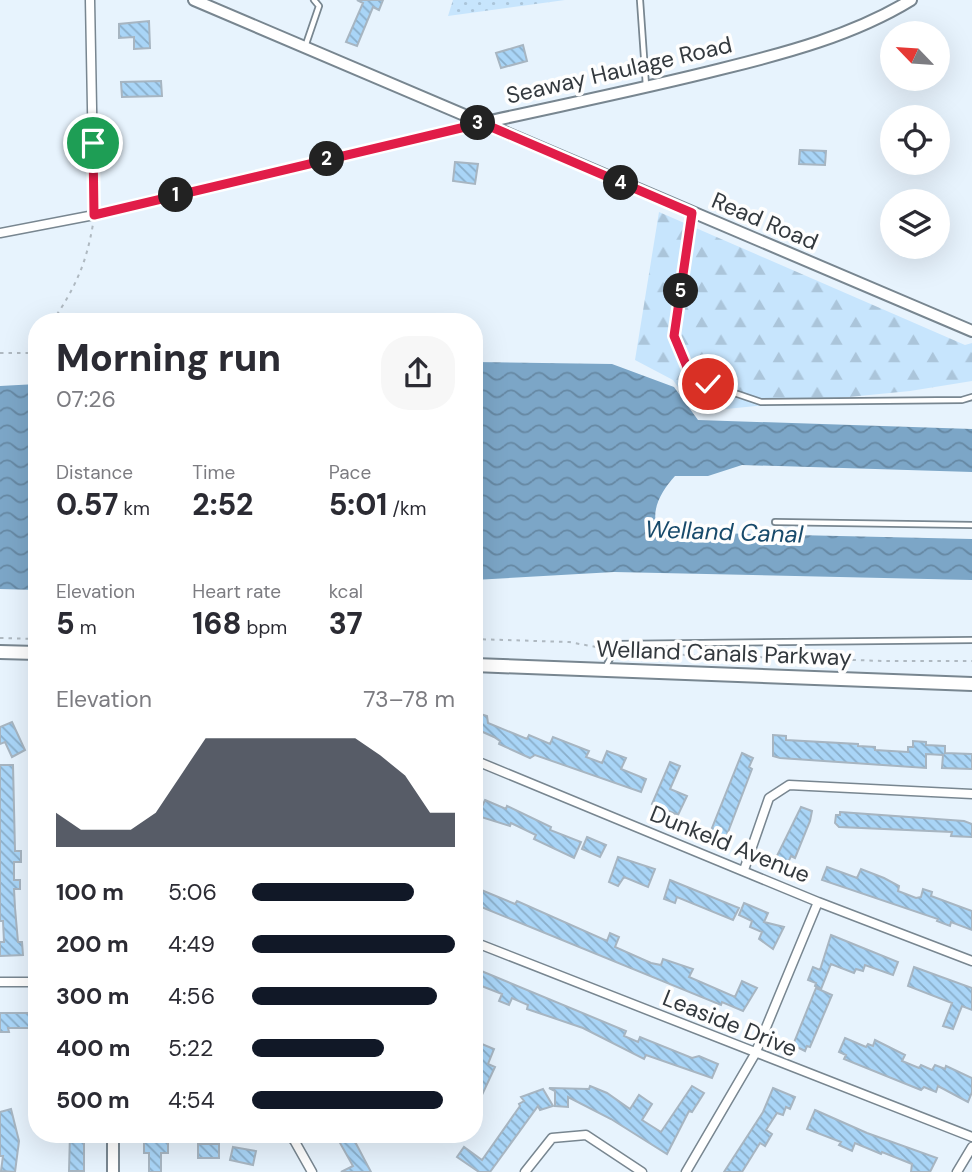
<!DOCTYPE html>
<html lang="en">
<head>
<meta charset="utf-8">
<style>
	body { margin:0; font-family:"DM Sans",sans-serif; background:#f7f7f7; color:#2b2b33; height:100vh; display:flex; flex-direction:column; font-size:26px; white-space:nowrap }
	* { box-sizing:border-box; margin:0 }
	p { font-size:23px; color:#7c7c81 }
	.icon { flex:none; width:38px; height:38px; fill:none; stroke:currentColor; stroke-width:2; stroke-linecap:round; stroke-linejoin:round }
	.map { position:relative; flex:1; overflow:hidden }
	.side { position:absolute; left:28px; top:313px; width:455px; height:830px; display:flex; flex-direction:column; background:#fff; border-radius:28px; box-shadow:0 7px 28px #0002 }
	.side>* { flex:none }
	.needle { width:46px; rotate:295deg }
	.buttons { position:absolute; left:880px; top:21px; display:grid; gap:14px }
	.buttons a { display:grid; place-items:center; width:70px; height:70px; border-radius:50%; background:#fff; box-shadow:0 7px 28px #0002; font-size:35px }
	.pin { position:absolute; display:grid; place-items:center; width:60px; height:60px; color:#fff; margin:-30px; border:4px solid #fff; border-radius:50%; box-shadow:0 2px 7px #0007 }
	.km { position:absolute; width:35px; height:35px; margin:-18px; border-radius:50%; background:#222; color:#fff; font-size:19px; line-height:35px; text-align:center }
	.round { display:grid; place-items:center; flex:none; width:74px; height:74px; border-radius:28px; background:#f7f7f7 }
	.summary { display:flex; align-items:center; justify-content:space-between; height:119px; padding:0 28px }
	h1 { font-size:38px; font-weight:800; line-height:52px }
	.figures { display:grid; grid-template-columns:repeat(3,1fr); gap:10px; height:119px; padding:7px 28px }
	.figures div { display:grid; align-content:center }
	.figures b { font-size:30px; font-weight:800 }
	.figures small { font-size:19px; font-weight:400 }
	.figures p { font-size:19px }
	.chart { height:196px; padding:14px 28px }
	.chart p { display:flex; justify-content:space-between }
	.chart svg { width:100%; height:126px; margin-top:7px; fill:#111827; opacity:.7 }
	ul { padding:0 28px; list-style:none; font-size:23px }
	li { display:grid; grid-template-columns:112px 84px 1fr; align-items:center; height:52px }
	li i { height:18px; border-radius:9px; background:#111827 }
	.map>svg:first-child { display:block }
	.grass { fill:url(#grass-dots) }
	.forest { fill:url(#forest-firs) }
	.water { fill:url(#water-waves) }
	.building { fill:url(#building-back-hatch); stroke:#a7b5c1; stroke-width:2 }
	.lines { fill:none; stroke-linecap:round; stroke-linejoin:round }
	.service-casing { stroke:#788690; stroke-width:8 }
	.minor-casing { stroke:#788690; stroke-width:11 }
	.tertiary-casing { stroke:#788690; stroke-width:14 }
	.secondary-casing { stroke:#788690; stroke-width:16 }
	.path { stroke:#afb9c1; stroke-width:2; stroke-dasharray:3.5 5; stroke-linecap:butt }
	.service { stroke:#fff; stroke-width:4.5 }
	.minor { stroke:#fff; stroke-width:8 }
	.tertiary { stroke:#fff; stroke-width:10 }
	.secondary { stroke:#fff; stroke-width:12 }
	.route-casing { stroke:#fff; stroke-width:14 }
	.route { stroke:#e11d48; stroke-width:9 }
	.labels { text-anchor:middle; stroke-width:7; stroke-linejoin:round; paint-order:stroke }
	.street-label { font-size:23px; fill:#33393e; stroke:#fefefe }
	.water-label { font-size:24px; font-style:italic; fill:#174a6b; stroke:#fefefe }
</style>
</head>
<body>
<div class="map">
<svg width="972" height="1172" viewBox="0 0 972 1172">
	<defs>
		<pattern id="grass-dots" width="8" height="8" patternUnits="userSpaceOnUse" patternTransform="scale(1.75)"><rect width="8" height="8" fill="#c7e5fd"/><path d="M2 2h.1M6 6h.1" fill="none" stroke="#abc5da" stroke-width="1.8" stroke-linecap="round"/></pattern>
		<pattern id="forest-firs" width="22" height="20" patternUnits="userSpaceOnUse" patternTransform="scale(1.75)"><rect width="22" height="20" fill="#c7e5fd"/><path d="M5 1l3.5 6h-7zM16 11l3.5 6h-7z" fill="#abc5da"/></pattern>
		<pattern id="water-waves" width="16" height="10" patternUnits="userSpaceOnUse" patternTransform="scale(1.75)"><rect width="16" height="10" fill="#7ca6c7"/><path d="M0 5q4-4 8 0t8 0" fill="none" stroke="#6688a3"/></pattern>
		<pattern id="building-back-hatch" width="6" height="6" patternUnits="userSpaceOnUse" patternTransform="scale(1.75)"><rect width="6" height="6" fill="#a9d5f7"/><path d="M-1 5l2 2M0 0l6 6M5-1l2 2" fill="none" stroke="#8aaec9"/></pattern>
	</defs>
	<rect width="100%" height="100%" fill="#e7f3fd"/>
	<path class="grass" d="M453 0H565L448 16Z"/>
	<path class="forest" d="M659 212 965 345 972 343V381L910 391 695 412 673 380 635 360Z"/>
	<path class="water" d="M474 362 612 364 674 387 698 420 972 429V472L742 465 708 476H675C664 488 652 506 656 523L669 532 972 539V580L614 572 474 580Z
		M37 384V590L0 589V386Z"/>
	<path class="building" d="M357 0H383L379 10 373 7 357 46 346 42 363 3Z
		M149 21 150 48 134 49V37L119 38V24Z
		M523 45 527 61 501 68 496 53Z
		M161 81 162 96 122 97 121 82Z
		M800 150 826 151 825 165 799 164Z
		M455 162 478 164 475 184 453 181Z
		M474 712 487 716 488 723 527 739 529 735 550 744 553 737 589 751 586 757 602 763 607 751 626 758 621 769 646 779 641 792 535 755 530 758 499 744 500 741 494 737 474 728Z
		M12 722 25 750 12 757 5 742 0 744V727Z
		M773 735 786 736V740L858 744V746L875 747V750L908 752V747H913V741L926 742V745L945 746V753L972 754V769L942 768 943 755 926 754V768L780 758 773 756Z
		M742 753 753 758 749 767 752 769 725 840 710 833Z
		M670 762 680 766 670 789 687 796 678 815 652 804Z
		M0 765H13L15 851H21V862H14V880H20V889H14L15 908 18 942H22L23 955 0 956V942H4L3 921H0Z
		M485 800 506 809 507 806 551 827 550 830 581 842 574 858 534 839 536 835 511 823 510 826 481 817 479 813Z
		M801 807 812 811 810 821 795 858 791 856 785 869 773 864Z
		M840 812 964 821 972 824V837L951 836 952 832 839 827 835 823 836 815H840Z
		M587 837 606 845 600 857 582 849Z
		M618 857 655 869 648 887 624 877 618 886 609 882Z
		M827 867 857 878 861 869 884 878 899 886 898 891 916 898 921 897 923 889 932 892 931 896 972 911V930L951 922 950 926 937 921 938 919 822 880Z
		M670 880 739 908 733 920 677 897 675 903 664 899Z
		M474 887 515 904 517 901 607 941 610 933 619 937 615 947 651 963 661 965 663 959 693 969 689 977 735 997 742 981 757 988 743 1011 722 1002 721 1005 474 904Z
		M744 903 768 913 764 922 784 927 773 949 759 939 762 932 750 927 752 921 739 915Z
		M831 935 898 962 893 975 865 965 863 971 856 969 854 973 831 964 821 989 815 986 816 983 808 980 813 967 820 970Z
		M914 967 972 988V1010L962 1006 953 1029 943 1026 952 1003 908 986Z
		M474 968 626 1031 624 1036 638 1042 640 1037 692 1058 699 1056 718 1064 712 1078 646 1055 644 1059 583 1028 527 1009 528 1005 512 998 509 1005 499 1001 502 994 474 983Z
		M816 988 832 995 810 1047 807 1046 805 1051 793 1045Z
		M0 1013H37V1028H8L9 1032H0Z
		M845 1038 866 1047 868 1044 873 1046 875 1040 905 1055 902 1061 919 1068 921 1065 932 1070 935 1065 945 1069 946 1066 972 1078V1092L968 1102 938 1086 936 1092 924 1087 921 1090 844 1059 846 1055 839 1052Z
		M477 1042 494 1049 488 1064 495 1067 482 1095 474 1091Z
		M590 1086 607 1093 630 1109 639 1095 652 1104 642 1120 661 1132 692 1086 704 1093 692 1112 689 1111 667 1154 611 1119 568 1097V1107L555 1106V1091L549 1088 589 1089Z
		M773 1088 795 1097 790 1109 786 1107 783 1115 777 1113 766 1130 772 1134 765 1146 760 1143 742 1172H724L763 1112Z
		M543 1089 553 1106 540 1110 538 1106 490 1172H479L457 1157 464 1147 482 1160 520 1106 519 1104 524 1101 521 1097Z
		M11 1109 19 1141 15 1172 1 1171 3 1156H0V1112Z
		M815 1110 867 1133 937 1158 930 1172H911L912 1164 882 1152 881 1154 855 1143 852 1151 839 1145 841 1142 807 1129Z
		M70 1134H84V1171H69Z
		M335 1134H351L371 1172H341L353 1166Z
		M144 1140H168V1153H161V1172H149V1153H144Z
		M198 1144H219V1158H198Z
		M233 1147 256 1151 253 1165 230 1160Z"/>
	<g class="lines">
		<g class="service-casing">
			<path id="service" d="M640 0 646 86
				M305 47 319 6 314 0
				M460 128 477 124
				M692 214 674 336 687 367 708 384 761 402 962 400 972 397
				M775 522 972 525
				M605 668 618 644 972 640"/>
		</g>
		<g class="minor-casing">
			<path id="minor" d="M0 233 94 215 90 0
				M474 760 818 902 972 961
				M744 870 769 798 789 785 972 794
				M474 942 972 1137
				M0 982H37
				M286 1134 294 1140 312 1172
				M525 1172 552 1138 586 1135 642 1172
				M686 1172 755 1054 818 902
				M957 1172 972 1147"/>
		</g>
		<g class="tertiary-casing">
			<path id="tertiary" d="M194 0 972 331
				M482 123C562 105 642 89 721 69 786 53 854 35 911 0
				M113 1172V1134"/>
		</g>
		<g class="secondary-casing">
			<path id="secondary" d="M0 652 37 653
				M474 665 972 684"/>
		</g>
		<path class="path" d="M104 212 453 130
			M52 322C75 288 86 265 93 224
			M0 353H31L37 345
			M0 638 37 639
			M474 639 569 642 607 649
			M623 653 885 661H972"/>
		<use href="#service" class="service"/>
		<use href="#minor" class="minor"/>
		<use href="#tertiary" class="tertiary"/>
		<use href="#secondary" class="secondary"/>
	</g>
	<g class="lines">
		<g class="route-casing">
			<path id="route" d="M93 143 94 215 482 123 692 213 674 336 687 367 708 384"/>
		</g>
		<use href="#route" class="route"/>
	</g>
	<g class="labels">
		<g class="street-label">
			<text transform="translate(619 70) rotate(-13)" y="8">Seaway Haulage Road</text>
			<text transform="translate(765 221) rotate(23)" y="8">Read Road</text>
			<text transform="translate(724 653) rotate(2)" y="8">Welland Canals Parkway</text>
			<text transform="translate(730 844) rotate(22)" y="8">Dunkeld Avenue</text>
			<text transform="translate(730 1023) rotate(22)" y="8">Leaside Drive</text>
		</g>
		<g class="water-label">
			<text transform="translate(724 532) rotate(2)" y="8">Welland Canal</text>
		</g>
	</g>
</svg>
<div class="buttons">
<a><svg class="needle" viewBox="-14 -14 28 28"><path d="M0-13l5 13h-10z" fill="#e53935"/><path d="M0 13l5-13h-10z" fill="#7c7c81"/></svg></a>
<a><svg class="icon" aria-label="locate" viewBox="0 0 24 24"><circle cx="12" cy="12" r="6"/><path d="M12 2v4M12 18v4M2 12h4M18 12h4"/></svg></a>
<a><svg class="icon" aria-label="layers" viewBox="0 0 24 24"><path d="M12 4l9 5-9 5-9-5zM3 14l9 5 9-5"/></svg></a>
</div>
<div class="pin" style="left:93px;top:143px;background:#1e9e55"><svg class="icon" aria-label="arrive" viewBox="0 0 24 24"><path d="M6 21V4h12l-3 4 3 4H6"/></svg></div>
<div class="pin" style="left:708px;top:384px;background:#d93025"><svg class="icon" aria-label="check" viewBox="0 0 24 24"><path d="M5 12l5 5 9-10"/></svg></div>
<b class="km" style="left:176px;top:195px">1</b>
<b class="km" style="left:327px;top:159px">2</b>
<b class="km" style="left:478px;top:123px">3</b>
<b class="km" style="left:621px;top:183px">4</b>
<b class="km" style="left:681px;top:291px">5</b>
<section class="side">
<div class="summary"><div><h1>Morning run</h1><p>07:26</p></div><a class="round"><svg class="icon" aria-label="share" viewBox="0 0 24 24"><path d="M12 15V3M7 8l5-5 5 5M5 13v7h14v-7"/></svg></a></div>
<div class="figures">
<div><p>Distance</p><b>0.57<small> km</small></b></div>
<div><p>Time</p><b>2:52</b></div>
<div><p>Pace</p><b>5:01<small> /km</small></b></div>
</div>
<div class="figures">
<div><p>Elevation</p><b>5<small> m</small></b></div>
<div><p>Heart rate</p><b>168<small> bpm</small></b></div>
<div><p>kcal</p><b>37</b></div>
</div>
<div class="chart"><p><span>Elevation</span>73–78 m</p>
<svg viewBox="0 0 160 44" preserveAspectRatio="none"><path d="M0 44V32L10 38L20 38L30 38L40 32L50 19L60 6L70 6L80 6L90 6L100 6L110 6L120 6L130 12L140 19L150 32L160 32V44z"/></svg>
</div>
<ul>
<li><b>100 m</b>5:06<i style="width:80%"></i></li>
<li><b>200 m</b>4:49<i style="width:100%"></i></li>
<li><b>300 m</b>4:56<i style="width:91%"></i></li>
<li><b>400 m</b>5:22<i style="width:65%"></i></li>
<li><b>500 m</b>4:54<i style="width:94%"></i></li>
</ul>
</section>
</div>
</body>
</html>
